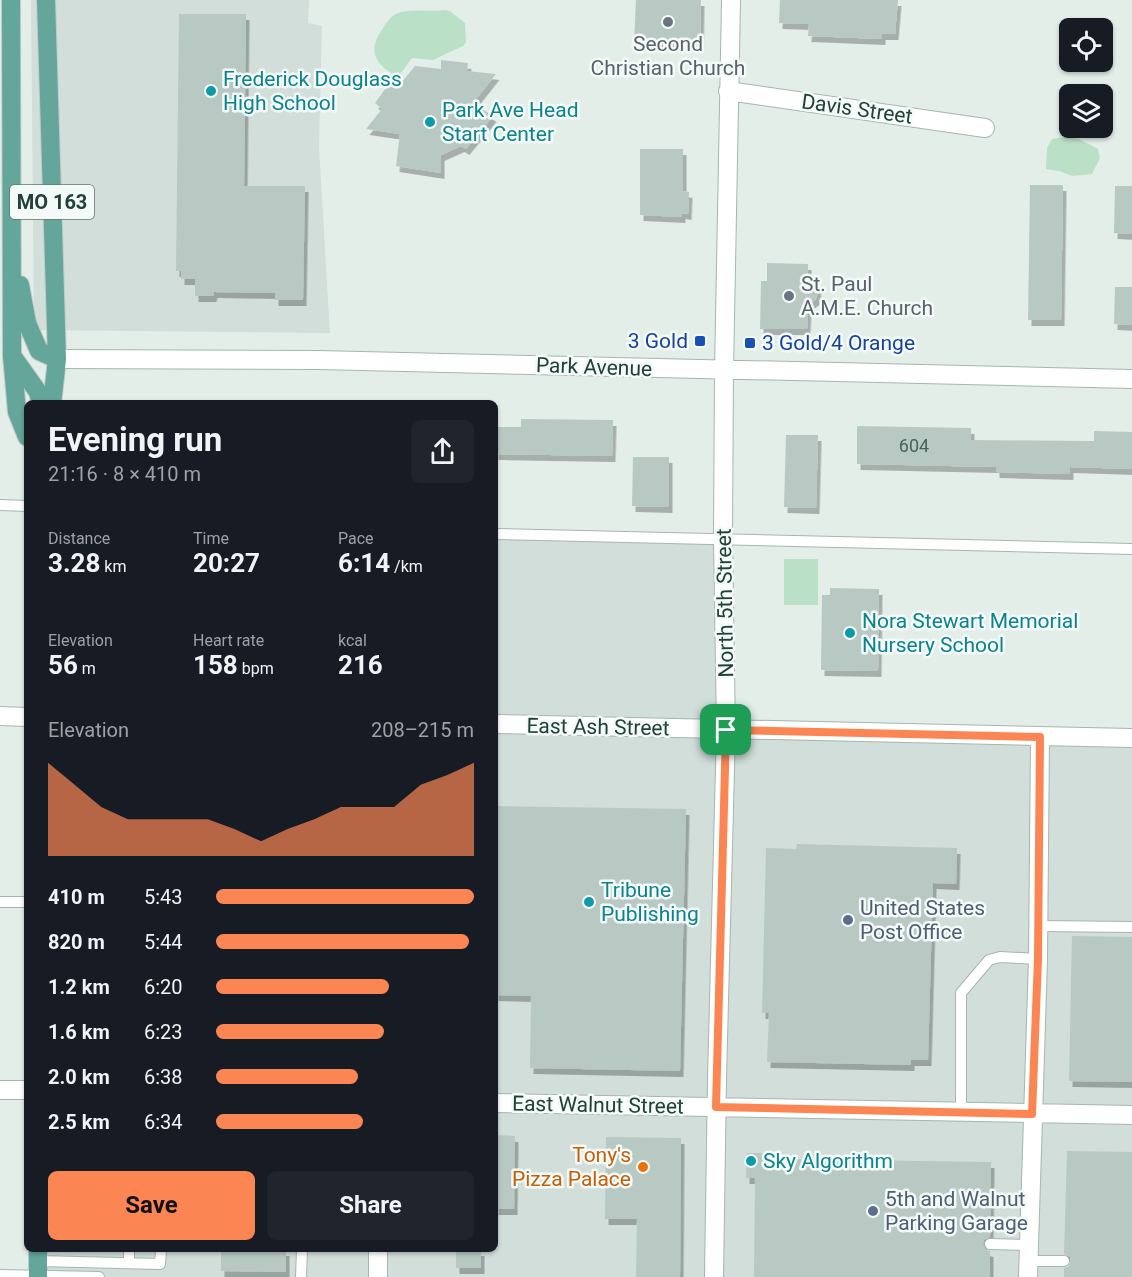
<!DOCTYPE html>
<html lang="en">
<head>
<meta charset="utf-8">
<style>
	body { margin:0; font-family:Roboto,sans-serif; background:#20242c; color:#f1f3f6; height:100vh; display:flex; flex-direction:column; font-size:22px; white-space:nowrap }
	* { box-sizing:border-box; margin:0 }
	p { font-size:20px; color:#9ea1a6 }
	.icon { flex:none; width:33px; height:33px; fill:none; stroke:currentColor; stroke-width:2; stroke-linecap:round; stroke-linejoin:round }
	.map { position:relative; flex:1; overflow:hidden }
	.panel { position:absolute; left:24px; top:400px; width:474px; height:852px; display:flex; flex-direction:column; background:#171b24; border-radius:9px; box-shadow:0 2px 4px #0004 }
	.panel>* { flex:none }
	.fabs { position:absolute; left:1059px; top:18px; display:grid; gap:12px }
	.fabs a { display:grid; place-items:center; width:54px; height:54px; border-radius:9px; background:#171b24; box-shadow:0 2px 4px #0004; font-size:30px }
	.pin { position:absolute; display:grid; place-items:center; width:51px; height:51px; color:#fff; margin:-26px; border-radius:12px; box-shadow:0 3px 9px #0006 }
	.round { display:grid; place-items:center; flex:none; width:63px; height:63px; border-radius:9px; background:#20242c }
	.headline { display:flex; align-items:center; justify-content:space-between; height:102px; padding:0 24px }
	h1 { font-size:33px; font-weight:700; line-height:45px }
	.stats { display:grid; grid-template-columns:repeat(3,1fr); gap:9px; height:102px; padding:6px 24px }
	.stats div { display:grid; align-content:center }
	.stats b { font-size:26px; font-weight:700 }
	.stats small { font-size:16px; font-weight:400 }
	.stats p { font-size:16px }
	.chart { height:168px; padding:12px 24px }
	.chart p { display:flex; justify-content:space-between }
	.chart svg { width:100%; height:108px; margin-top:6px; fill:#fb8654; opacity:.7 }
	.action { display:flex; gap:12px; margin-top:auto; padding:12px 24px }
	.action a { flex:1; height:69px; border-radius:9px; background:#fb8654; color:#111; font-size:24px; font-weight:700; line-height:69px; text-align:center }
	.action a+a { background:#20242c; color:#f1f3f6 }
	ul { padding:0 24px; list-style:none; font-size:20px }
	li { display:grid; grid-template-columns:96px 72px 1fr; align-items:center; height:45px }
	li i { height:15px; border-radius:8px; background:#fb8654 }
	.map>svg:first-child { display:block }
	.built { fill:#d1ded9 }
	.green { fill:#bae0c7 }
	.building { fill:#b8c9c3; filter:url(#shadow) }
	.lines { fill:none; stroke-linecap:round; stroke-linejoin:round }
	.lane-casing { stroke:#a5b6b1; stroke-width:12 }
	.street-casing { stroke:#a5b6b1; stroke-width:20 }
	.secondary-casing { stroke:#a0bab2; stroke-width:20 }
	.primary-casing { stroke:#c1cac8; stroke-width:20 }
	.lane { stroke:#fff; stroke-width:10 }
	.street { stroke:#fff; stroke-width:18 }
	.secondary { stroke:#fff; stroke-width:18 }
	.primary { stroke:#64a699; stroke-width:18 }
	.route-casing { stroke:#fff; stroke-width:12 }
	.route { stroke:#fb8654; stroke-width:8 }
	.worship-dot { fill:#6b7280; stroke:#f4faf7; stroke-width:2 }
	.culture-dot { fill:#0f9aa8; stroke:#f4faf7; stroke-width:2 }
	.transit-dot { fill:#1a4fb4; stroke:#f4faf7; stroke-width:2 }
	.service-dot { fill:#5c6f8a; stroke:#f4faf7; stroke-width:2 }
	.food-dot { fill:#e8710a; stroke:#f4faf7; stroke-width:2 }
	.labels { text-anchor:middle; stroke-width:5; stroke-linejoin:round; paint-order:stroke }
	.number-label { font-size:18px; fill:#47625c }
	.shield { fill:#f4faf7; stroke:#607873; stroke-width:1.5 }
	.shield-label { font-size:20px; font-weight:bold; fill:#21403a }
	.worship-label { font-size:21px; fill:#5b616d; stroke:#f4faf7 }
	.culture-label { font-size:21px; fill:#0d838f; stroke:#f4faf7; text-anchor:start }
	.street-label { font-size:21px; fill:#21403a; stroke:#f4faf7 }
	.transit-label { font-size:21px; fill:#164399; stroke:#f4faf7; text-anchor:end }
	.service-label { font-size:21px; fill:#4e5e75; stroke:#f4faf7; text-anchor:start }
	.food-label { font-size:21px; fill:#c56008; stroke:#f4faf7; text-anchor:end }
</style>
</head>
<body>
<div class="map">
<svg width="1132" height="1277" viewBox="0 0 1132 1277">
	<defs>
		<filter id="shadow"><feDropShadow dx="3.5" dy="6" stdDeviation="0" flood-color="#0004"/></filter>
	</defs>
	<rect width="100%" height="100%" fill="#e3eee9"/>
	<path class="built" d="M31 0H309L308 23 322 26 319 148 330 333 34 330Z
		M495 534 723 538 726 729 1132 738V1277H38V1250H495Z"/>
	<path class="green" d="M444 10 450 11 465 23 466 42 463 46 433 60 412 58 398 77C374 64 367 51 383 28 387 22 390 17 396 14 409 8 429 12 444 10Z
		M1065 137 1079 139 1098 149 1100 158 1092 174 1072 176 1059 171 1046 169 1047 148 1052 139Z
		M784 559H818V605H784Z"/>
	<path class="building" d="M636 0H701L700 46 634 44Z
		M780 0H898L895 34H882V39L808 36 809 24 779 23Z
		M179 14H246L244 186H305L303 300H275V293L214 292 213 296H195V279H181V271H176Z
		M441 60 468 63 467 71 496 74 473 103 493 116 466 149 461 146 441 155V173L396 166 400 134 366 129 382 109 375 103 391 81 398 87 415 66 441 69Z
		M640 149H683V191L689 192 688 214 682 213V217L640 215Z
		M1030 185H1063L1061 320H1028Z
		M1115 186H1132V234L1114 233Z
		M767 263 808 264V278L817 286 818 292 816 299 808 305 807 329H760L761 281H767Z
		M1115 287H1132V325L1114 324Z
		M521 419 613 420 612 456 495 454V427H521Z
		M857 426 971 428V440L1094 441V431L1132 432V469L1070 467V474L996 472V467L857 464Z
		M786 435H818L816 508 784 507Z
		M633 457H669V507L632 506Z
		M830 588 879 589 878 671 821 670 822 595H830Z
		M495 806 686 809 680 1071 530 1068 531 996 495 995Z
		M797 844 957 848 956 884 933 883 928 1060H911V1065L767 1062 769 1013H762L766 848 796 849Z
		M1072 936 1132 937V1082L1069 1081Z
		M495 1135 515 1136 514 1209H495Z
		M606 1137 681 1138 680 1277H636L637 1219H605Z
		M1067 1151 1132 1152V1277H1064V1268L1068 1267 1071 1262 1070 1257 1064 1254Z
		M747 1153H779V1159L991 1162 990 1237 984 1240 983 1244 986 1250 990 1251V1277H754L755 1178H746Z
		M221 1250H286V1272L221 1271Z
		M456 1250H481V1268H456Z"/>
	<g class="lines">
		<g class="lane-casing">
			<path id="lane" d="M0 505 27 506
				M495 534 1132 549
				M0 902H27
				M1038 926 1132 927
				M961 1113V993L989 960 1000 957 1038 959
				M990 1244 1029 1245
				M38 1261 160 1264 161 1250
				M1028 1261H1064
				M129 1263V1250
				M0 1275 99 1277
				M301 1277 302 1250"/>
		</g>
		<g class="street-casing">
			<path id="street" d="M728 91 985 128
				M57 359 318 360 1132 379
				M495 724 1132 738
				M0 1090H27
				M495 1103 1132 1115
				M378 1277V1250
				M714 1277 717 1078 726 730 723 538 724 371 731 0
				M1028 1277 1038 959 1040 737"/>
		</g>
		<g class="secondary-casing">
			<path id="secondary" d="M0 716 27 717"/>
		</g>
		<g class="primary-casing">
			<path id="primary" d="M11 0 12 356 17 412 27 437
				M46 0 57 359 52 404
				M20 285 27 323 39 351 57 359
				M13 357 38 392 41 404
				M38 1277V1250"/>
		</g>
		<use href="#lane" class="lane"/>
		<use href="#street" class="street"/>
		<use href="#secondary" class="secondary"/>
		<use href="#primary" class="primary"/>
	</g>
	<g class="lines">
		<g class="route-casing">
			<path id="route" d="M726 730 1040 737 1038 959 1032 1114 716 1107Z"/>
		</g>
		<use href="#route" class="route"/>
	</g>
	<g class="worship-dot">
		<circle cx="668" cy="22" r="6"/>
		<circle cx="789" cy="296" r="6"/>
	</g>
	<g class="culture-dot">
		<circle cx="211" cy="91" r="6"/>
		<circle cx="430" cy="122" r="6"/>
		<circle cx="850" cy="633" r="6"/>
		<circle cx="589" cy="902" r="6"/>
		<circle cx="751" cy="1161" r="6"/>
	</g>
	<g class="transit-dot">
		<rect x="694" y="335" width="12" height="12" rx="3"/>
		<rect x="744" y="337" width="12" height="12" rx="3"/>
	</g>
	<g class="service-dot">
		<circle cx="848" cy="920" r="6"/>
		<circle cx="873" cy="1211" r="6"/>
	</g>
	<circle class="food-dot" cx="643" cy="1167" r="6"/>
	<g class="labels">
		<g class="number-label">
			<text x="914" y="452">604</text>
		</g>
		<rect class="shield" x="10" y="185" width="84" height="34" rx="4.5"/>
		<g class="shield-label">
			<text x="52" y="209">MO 163</text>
		</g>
		<g class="worship-label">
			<text x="668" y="51">Second<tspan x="668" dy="24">Christian Church</tspan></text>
			<text x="801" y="291" text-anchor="start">St. Paul<tspan x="801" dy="24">A.M.E. Church</tspan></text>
		</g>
		<g class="culture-label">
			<text x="223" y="86">Frederick Douglass<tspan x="223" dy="24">High School</tspan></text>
			<text x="442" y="117">Park Ave Head<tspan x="442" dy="24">Start Center</tspan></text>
			<text x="862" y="628">Nora Stewart Memorial<tspan x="862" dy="24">Nursery School</tspan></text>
			<text x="601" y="897">Tribune<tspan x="601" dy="24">Publishing</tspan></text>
			<text x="763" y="1168">Sky Algorithm</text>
		</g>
		<g class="street-label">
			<text transform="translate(857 109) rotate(8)" y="7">Davis Street</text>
			<text transform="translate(594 367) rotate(2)" y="7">Park Avenue</text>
			<text transform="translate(725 603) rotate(-91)" y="7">North 5th Street</text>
			<text transform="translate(598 727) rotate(1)" y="7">East Ash Street</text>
			<text transform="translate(598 1105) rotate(1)" y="7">East Walnut Street</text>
		</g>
		<g class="transit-label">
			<text x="688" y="348">3 Gold</text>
			<text x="762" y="350" text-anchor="start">3 Gold/4 Orange</text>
		</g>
		<g class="service-label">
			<text x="860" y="915">United States<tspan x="860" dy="24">Post Office</tspan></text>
			<text x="885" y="1206">5th and Walnut<tspan x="885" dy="24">Parking Garage</tspan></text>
		</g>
		<g class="food-label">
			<text x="631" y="1162">Tony's<tspan x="631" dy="24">Pizza Palace</tspan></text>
		</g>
	</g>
</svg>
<div class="fabs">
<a><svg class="icon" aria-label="locate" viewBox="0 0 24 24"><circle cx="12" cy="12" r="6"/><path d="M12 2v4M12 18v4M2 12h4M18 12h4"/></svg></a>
<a><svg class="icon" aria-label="layers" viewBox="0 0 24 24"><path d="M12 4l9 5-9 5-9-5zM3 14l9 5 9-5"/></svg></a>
</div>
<div class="pin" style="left:726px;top:730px;background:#1e9e55"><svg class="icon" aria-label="arrive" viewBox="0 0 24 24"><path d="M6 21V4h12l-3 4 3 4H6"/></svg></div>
<section class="panel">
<div class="headline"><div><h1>Evening run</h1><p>21:16 · 8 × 410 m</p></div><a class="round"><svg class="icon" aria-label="share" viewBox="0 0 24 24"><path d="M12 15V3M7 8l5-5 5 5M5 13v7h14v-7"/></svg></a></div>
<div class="stats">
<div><p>Distance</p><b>3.28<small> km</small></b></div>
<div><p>Time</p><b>20:27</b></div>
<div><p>Pace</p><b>6:14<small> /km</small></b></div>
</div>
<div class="stats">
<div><p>Elevation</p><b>56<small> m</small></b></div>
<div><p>Heart rate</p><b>158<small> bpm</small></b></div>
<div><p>kcal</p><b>216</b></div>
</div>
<div class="chart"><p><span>Elevation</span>208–215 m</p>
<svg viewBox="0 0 160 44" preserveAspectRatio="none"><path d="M0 44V6L10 15L20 24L30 29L40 29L50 29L60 29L70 33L80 38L90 33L100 29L110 24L120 24L130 24L140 15L150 11L160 6V44z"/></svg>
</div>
<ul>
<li><b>410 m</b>5:43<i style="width:100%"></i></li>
<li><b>820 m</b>5:44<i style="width:98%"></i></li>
<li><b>1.2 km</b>6:20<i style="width:67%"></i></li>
<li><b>1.6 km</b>6:23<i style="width:65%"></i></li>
<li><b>2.0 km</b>6:38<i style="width:55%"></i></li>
<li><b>2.5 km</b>6:34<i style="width:57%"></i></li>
</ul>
<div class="action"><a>Save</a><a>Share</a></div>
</section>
</div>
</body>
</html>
